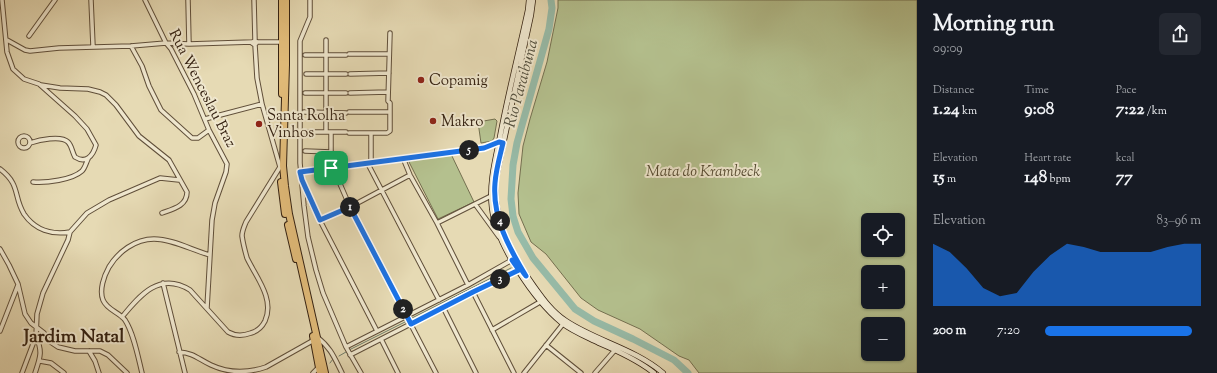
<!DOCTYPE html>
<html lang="en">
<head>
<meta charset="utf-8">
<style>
	body { margin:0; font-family:"Sorts Mill Goudy",serif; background:#242831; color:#f1f3f6; height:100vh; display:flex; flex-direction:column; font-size:15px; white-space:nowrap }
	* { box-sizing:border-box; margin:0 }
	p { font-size:13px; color:#9ea1a6 }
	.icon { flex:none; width:22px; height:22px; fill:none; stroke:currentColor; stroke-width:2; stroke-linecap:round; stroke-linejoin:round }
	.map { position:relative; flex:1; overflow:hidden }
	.details { display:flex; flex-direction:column; background:#171b24; width:300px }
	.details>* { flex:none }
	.buttons { position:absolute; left:861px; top:213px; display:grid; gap:8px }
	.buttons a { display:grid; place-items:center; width:44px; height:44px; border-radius:6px; background:#171b24; box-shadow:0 1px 3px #0004; font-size:20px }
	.pin { position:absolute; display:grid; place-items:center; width:34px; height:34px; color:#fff; margin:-17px; border-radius:8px; box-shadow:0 2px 6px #0006 }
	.km { position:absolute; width:20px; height:20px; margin:-10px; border-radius:50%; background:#222; color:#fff; font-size:11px; line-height:20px; text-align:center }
	.round { display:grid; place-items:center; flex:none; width:42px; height:42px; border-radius:6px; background:#242831 }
	.summary { display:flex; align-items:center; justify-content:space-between; height:68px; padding:0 16px }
	h1 { font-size:22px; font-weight:800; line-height:30px }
	.metrics { display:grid; grid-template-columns:repeat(3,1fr); gap:6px; height:68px; padding:4px 16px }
	.metrics div { display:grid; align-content:center }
	.metrics b { font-size:17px; font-weight:800 }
	.metrics small { font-size:11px; font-weight:400 }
	.metrics p { font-size:11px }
	.chart { height:112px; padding:8px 16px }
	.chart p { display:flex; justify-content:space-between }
	.chart svg { width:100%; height:72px; margin-top:4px; fill:#1a73e8; opacity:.7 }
	ul { padding:0 16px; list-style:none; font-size:13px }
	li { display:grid; grid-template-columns:64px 48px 1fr; align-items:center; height:30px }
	li i { height:10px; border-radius:5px; background:#1a73e8 }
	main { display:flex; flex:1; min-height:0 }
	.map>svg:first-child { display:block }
	.green { fill:#b4c08e; stroke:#747050; fill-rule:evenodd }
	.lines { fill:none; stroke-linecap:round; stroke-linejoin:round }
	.stream { stroke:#6f7d6c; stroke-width:1 }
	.river { stroke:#97bba8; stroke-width:7 }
	.street-casing { stroke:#604f3a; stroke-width:5.5 }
	.secondary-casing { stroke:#342111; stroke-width:6 }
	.highway-casing { stroke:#342111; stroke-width:8 }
	.street { stroke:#efe7ce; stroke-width:3.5 }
	.secondary { stroke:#efe7ce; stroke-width:4.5 }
	.highway { stroke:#e3bd7a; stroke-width:6 }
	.route-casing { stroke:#fff; stroke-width:8 }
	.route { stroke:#1a73e8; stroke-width:5 }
	.poi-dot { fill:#8f2418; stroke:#efe7ce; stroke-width:1.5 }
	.labels { text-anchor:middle; stroke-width:4; stroke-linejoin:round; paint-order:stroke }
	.poi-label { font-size:15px; fill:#342111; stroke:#efe7ce; text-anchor:start }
	.street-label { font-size:15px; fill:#342111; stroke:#efe7ce }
	.park-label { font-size:15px; font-style:italic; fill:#544930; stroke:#efe7ce }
	.water-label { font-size:16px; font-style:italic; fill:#524f3e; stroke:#efe7ce }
	.district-label { font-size:19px; font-weight:bold; fill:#342111; stroke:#efe7ce }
</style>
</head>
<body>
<main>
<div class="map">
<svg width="917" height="373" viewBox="0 0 917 373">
	<rect width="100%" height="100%" fill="#e6dab4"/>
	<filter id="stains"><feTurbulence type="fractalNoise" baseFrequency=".005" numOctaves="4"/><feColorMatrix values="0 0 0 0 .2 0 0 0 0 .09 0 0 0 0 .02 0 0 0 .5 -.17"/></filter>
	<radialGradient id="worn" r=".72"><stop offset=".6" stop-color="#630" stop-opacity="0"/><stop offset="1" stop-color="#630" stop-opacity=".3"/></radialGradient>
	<path class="green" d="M558 0H917V373H699L689 360 679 356 640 329 598 310 581 298 546 254 531 242 519 214 518 193 523 146 530 119 547 62 558 8ZM868 220H898V250H868ZM868 272H898V302H868ZM868 324H898V354H868Z
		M495 119 497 121 494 138 492 141 481 143 478 122Z
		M451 154 474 202 438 219 408 160Z"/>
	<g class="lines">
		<path class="stream" d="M410 319 511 268
			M349 350 407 321
			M339 356 346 352
			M330 363 333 359"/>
		<path class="river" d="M551 0 552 8 549 29 517 143 513 165 511 199 513 216 518 232 533 258 575 309 594 321 633 339 674 360 688 373"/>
		<g class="street-casing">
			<path id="street" d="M2 0 7 52 13 69 24 79 39 84 75 116 87 129 96 145C93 156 86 164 75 157 72 152 72 146 68 142 61 135 39 140 30 143
				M91 0 93 46
				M145 0 166 43 171 49 194 94 209 130 227 164 226 172 215 203 212 220 207 308
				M188 0 189 44
				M254 0 255 40 252 43 255 45 257 42 255 40
				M310 0V17L300 41V163L304 206 308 237 316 270 323 293 346 347 361 373
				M29 36 55 0
				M7 40 25 50 30 51 59 48 131 46 166 43 189 44 252 42
				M257 42H282
				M131 46 142 66 149 86 161 110 192 138H198L209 130
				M349 54H389
				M305 55H346
				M306 74H346
				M350 74 389 73
				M41 85 60 88 88 89 100 92 106 95 116 105 139 136 169 160 187 192C187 206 173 209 162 213
				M305 93H346
				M350 93 388 92
				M304 112 346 113
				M349 112H390
				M205 119 262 104
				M304 132H346
				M326 132V40
				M331 132V168
				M349 133H387L390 131V103L388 101 390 33
				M18 142a6 6 0 1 1 12 0a6 6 0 1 1-12 0Z
				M305 151 331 152
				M403 158 410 175 437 223 468 285
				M371 163V133
				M369 166 439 300
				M0 169C21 185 13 196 24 214 35 230 52 235 70 232L87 213 109 200 160 178 179 180
				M334 170 350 207 436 373
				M300 172 484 148 500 142
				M33 182C46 183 72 180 82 171 85 168 86 163 88 159
				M303 183 312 205 377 331
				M475 204 499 237
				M320 220 350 207 410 175
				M437 223 491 196
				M0 249 9 265 18 284 25 314 31 323 44 333 49 341 58 347 75 351H100L108 355 127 373
				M163 283 185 373
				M473 292 514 373
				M443 307 476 373
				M122 317C140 295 160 271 190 290L228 332C235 336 243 336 251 333 258 331 262 327 265 321 275 299 256 277 247 258 245 251 243 243 242 236 242 231 244 227 246 222L280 167 262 104 257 78 255 45
				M492 330 540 302
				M0 331 18 285
				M317 337C331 348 334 357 342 373
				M381 339 398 373
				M546 345 581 373
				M346 347 468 285 512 260
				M89 351 95 361 99 373
				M179 352C194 353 198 359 211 365 228 373 248 373 266 367L314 340
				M350 355 473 292 519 270
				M40 361 51 363 64 373
				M22 373 36 336 37 314 43 293 68 240 70 232
				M35 373C40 358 43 352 36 336
				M142 373C138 357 134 334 125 320 119 312 107 310 103 300 99 290 104 276 109 267 118 252 135 239 154 239 172 239 192 250 210 255
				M313 373 319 367
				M524 373 563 324
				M595 373 615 350"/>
		</g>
		<g class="secondary-casing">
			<path id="secondary" d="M529 0 528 10C519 52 508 94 500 137 495 161 489 184 492 208 496 244 534 300 562 323 572 331 587 337 599 343 618 351 638 360 654 373
				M533 0 531 15 495 182C494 221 511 254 533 285 543 299 552 312 566 321 596 341 635 349 663 373"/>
		</g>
		<g class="highway-casing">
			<path id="highway" d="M286 0V65L283 166 285 186 289 214 325 373
				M282 94V0
				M281 182 285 214
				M288 225 296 259
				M313 336 320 373"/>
		</g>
		<use href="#street" class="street"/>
		<use href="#secondary" class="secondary"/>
		<use href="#highway" class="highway"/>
	</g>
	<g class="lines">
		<g class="route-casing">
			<path id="route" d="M499 142 503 143C500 156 496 169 495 183 492 217 509 248 526 276 521 271 519 263 512 260L519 270 473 292 411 324 350 207 320 220 302 180 300 172 484 148Z"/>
		</g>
		<use href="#route" class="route"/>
	</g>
	<g class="poi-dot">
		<circle cx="421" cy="80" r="4"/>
		<circle cx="433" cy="121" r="4"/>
		<circle cx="259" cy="124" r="4"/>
	</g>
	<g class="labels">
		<g class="poi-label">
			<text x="429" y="85">Copamig</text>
			<text x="267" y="120">Santa Rolha<tspan x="267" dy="17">Vinhos</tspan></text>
			<text x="441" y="126">Makro</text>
		</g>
		<g class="street-label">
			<text transform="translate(203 88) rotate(63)" y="5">Rua Wenceslau Braz</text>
		</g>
		<g class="park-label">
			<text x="703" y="176">Mata do Krambeck</text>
		</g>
		<g class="water-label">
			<text transform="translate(520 83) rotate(-75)" y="6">Rio Paraibuna</text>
		</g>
		<g class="district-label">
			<text x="74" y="342">Jardim Natal</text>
		</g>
	</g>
	<rect width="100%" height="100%" filter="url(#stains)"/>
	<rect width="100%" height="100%" fill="url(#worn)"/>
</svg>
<div class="buttons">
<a><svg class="icon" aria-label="locate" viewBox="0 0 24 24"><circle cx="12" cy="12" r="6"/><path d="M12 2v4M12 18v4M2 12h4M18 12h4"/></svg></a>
<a>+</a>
<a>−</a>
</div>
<div class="pin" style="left:331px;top:168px;background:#1e9e55"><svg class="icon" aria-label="arrive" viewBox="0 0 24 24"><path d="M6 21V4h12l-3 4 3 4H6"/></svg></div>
<b class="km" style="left:350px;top:207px">1</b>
<b class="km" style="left:403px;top:309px">2</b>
<b class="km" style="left:500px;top:279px">3</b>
<b class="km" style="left:500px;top:221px">4</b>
<b class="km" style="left:469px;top:150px">5</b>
</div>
<section class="details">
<div class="summary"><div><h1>Morning run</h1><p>09:09</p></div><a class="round"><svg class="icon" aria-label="share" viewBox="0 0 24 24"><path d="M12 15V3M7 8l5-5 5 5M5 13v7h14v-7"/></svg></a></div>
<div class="metrics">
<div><p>Distance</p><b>1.24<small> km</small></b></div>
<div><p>Time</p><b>9:08</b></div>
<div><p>Pace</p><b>7:22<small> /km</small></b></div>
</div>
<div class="metrics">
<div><p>Elevation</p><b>15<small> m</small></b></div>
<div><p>Heart rate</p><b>148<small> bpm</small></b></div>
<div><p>kcal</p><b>77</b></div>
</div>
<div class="chart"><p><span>Elevation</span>83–96 m</p>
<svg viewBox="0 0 160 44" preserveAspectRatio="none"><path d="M0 44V6L10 11L20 21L30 33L40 38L50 36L60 23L70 13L80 6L90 8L100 11L110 11L120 11L130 11L140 8L150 6L160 6V44z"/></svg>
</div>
<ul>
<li><b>200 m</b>7:20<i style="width:94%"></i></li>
</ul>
</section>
</main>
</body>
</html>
